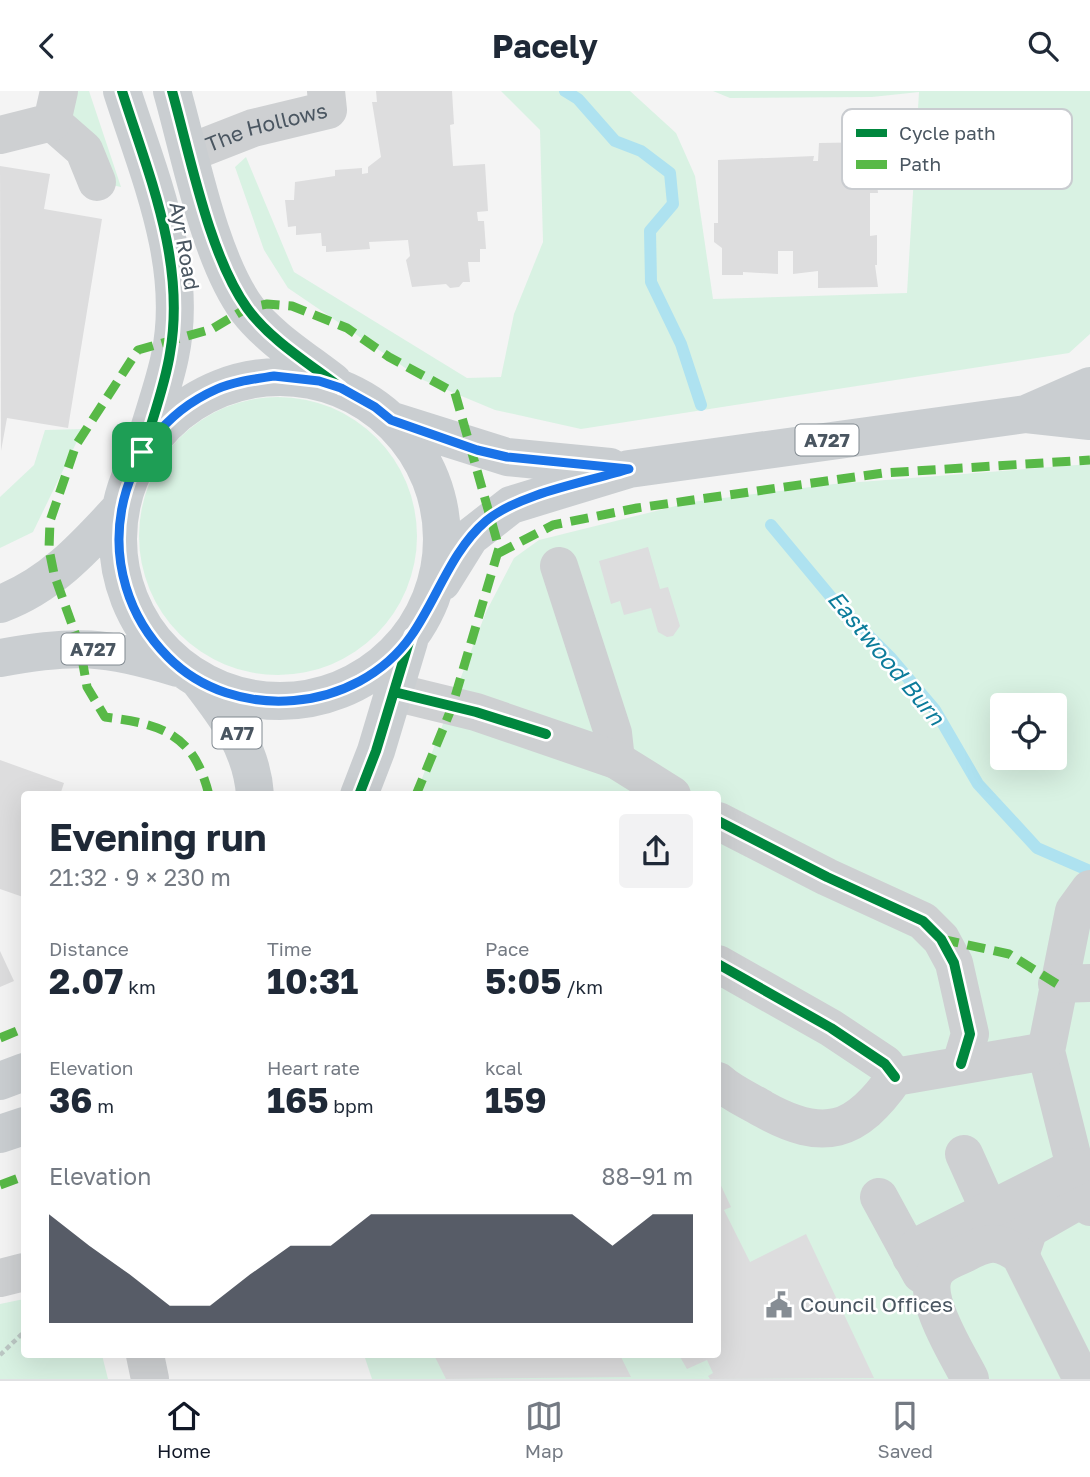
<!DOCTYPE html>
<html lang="en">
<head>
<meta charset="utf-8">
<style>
	body { margin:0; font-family:"Golos Text",sans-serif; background:#f2f2f3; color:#1f2937; height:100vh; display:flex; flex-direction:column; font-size:26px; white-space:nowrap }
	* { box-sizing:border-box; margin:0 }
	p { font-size:23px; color:#747a83 }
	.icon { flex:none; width:38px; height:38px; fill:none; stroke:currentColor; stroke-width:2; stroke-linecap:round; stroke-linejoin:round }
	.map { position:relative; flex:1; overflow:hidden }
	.sheet { position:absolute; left:21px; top:700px; width:700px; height:567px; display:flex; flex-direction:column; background:#fff; border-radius:7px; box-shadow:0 7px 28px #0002 }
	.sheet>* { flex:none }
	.tools { position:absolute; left:990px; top:602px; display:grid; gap:14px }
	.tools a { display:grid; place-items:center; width:77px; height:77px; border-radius:7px; background:#fff; box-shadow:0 7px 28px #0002; font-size:35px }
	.pin { position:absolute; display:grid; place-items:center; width:60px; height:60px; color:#fff; margin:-30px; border-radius:14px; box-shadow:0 4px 10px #0006 }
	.round { display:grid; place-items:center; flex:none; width:74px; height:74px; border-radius:7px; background:#f2f2f3 }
	.overview { display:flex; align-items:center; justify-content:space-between; height:119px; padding:0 28px }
	h1 { font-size:38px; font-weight:700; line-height:52px }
	.metrics { display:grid; grid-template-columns:repeat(3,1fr); gap:10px; height:119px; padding:7px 28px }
	.metrics div { display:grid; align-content:center }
	.metrics b { font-size:35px; font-weight:700 }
	.metrics small { font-size:19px; font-weight:400 }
	.metrics p { font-size:19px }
	.chart { height:196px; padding:14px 28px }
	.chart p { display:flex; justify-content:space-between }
	.chart svg { width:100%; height:126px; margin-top:7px; fill:#111827; opacity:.7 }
	header { display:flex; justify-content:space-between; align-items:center; height:91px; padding:0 28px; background:#fff; font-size:32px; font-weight:700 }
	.dock { display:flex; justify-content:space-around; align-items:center; height:98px; border-top:2px solid #e0e1e3; background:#fff; font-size:19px; color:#747a83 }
	.dock a { display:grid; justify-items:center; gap:4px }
	.dock .on { color:#111827 }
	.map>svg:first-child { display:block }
	.green { fill:#d9f2e3; fill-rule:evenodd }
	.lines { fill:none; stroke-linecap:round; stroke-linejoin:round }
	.stream { stroke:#aee2f0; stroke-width:12 }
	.building { fill:#ddddde }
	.path { stroke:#bcc7c4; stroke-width:4.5; stroke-dasharray:5 3.5; stroke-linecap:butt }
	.minor { stroke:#ced0d2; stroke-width:38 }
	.major { stroke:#caced1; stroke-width:38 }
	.quiet { stroke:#58b947; stroke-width:9; stroke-dasharray:18 9; stroke-linecap:butt }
	.cycleway-casing { stroke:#fff; stroke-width:15 }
	.cycleway { stroke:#00873e; stroke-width:10 }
	.route-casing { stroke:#fff; stroke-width:14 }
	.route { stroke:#1a73e8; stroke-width:9 }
	.labels { text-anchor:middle; stroke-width:5; stroke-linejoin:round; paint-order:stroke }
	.shield { fill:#fff; stroke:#808990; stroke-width:2 }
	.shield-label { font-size:19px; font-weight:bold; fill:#4a5661 }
	.street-label { font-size:21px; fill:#4a5661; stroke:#fff }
	.poi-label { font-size:21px; fill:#4a5661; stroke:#fff; text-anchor:start }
	.water-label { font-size:23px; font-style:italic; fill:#0c7c9b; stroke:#fff }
	.key { fill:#fff; stroke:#c9ccd0; stroke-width:2 }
	.key-label { font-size:19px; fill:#4a5661 }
</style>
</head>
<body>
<header><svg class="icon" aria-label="back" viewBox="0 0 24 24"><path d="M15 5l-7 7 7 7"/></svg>Pacely<svg class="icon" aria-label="search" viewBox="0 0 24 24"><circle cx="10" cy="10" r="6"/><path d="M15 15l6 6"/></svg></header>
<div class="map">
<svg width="1090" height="1288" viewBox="0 0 1090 1288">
	<rect width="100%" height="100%" fill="#f4f4f4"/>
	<path class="green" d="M73 0H89L121 96 107 93 71 27Z
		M501 0H630L676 42 695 85 713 208 907 202 919 1 872 6 730 7 713 0H1090V243L1069 262 581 338 495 319 423 289 288 197 264 159 235 76 246 66 294 181 467 287 501 286 514 223 543 151 540 39Z
		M139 445a139 139 0 1 1 278 0a139 139 0 1 1-278 0Z
		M83 338 33 441 0 457V406L34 374 45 339Z
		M1090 373V1288H372L364 1264H718V704L416 703 486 521 514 467 539 449 692 411 834 393ZM1003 614H1055V667H1003Z
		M24 1208V1264H102L108 1288H0V1213Z"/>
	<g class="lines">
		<path class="stream" d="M565 0 578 8 615 50 641 60 670 82 673 113 650 140 651 191 681 253 701 314
			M771 434 836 512 890 566 935 619 978 693 1037 757 1090 780"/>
	</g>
	<path class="building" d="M376 0H452L454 33 450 34 453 75 485 73 488 120 477 121 478 130H484L486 158H480V171H468L470 191H463L459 196 450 197 446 193 412 196 406 169 410 165 408 149 369 151 370 158 326 161V155H322L321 142 296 144V135L288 136 285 109H294L295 91 335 85V79L362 77V83L368 82V76L381 66 372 11H377Z
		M878 51V67H874L878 102H870V145L877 144V174H875L878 196 818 197V180L793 183V160H778V183L743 181V184H722V157L714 151V132H718V69L814 65 813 70H818L819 52Z
		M0 75 50 83 44 118 102 128 68 337 7 327 1 360Z
		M648 456 660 498 668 496 680 535 673 545 667 546 658 541 651 517 624 524 620 510 611 513 599 470Z
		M0 669 64 692 60 704H24L23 806 0 798Z
		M0 860 14 890 0 896Z
		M718 1088 731 1116 724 1119 750 1171 806 1143 874 1287 710 1288 708 1285 713 1282 707 1269 687 1278 679 1264H718Z
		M434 1264H620L631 1286 446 1288Z"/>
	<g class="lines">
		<path class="path" d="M0 1264 24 1241"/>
		<g class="minor">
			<path d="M52 31 84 59 97 91"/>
			<path d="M0 44 52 31 59 0"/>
			<path id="s1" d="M189 62 253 37 328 19 326 0"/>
			<path d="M559 475 613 642 616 669"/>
			<path d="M394 601 476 621 616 669 672 704"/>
			<path d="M718 730 827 786 923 830 941 848 954 872 970 943 961 973"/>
			<path d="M1090 798 1074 820 1046 960 1075 1076 1090 1116"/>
			<path d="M718 873 831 937 885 973 895 986"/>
			<path d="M1057 893 1090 892"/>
			<path d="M718 990C731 1002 748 1009 763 1018 824 1052 856 1042 895 986L1046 960"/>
			<path d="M964 1063 999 1141"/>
			<path d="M879 1106 921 1183"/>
			<path d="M1020 1164 1029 1138 1085 1106"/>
			<path d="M911 1166 918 1155 1075 1076"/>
			<path d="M0 1187 24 1181"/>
			<path d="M145 1264 150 1288"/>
			<path d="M970 1288C958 1263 913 1197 941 1175 948 1169 958 1166 966 1162 989 1150 998 1149 1020 1164L1082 1288"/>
		</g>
		<path class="major" d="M122 0C149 84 189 175 170 265 164 294 153 323 145 352
			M172 0C190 63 209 166 247 218 269 247 305 269 333 291
			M118 448a162 162 0 1 1 324 0a162 162 0 1 1-324 0Z
			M1026 323 1090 295
			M393 330 507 366 610 376
			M442 491 470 446 511 414 629 378 1026 323 1090 330
			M0 513C50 495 85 456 120 418
			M0 567C75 553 106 555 178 577
			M199 589C227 625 252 658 255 704
			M359 704 376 660 409 550
			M0 990 24 981
			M0 1043 24 1035"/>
		<path class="quiet" d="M497 463 553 434 637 417 883 382 1090 369
			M209 704C194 643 162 633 105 626L87 596 80 556 54 483 49 458 50 430 76 354 138 259 212 238 247 217 267 213 292 215 347 237 389 266 455 302 499 457 452 616 416 704
			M941 848 1009 863 1057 893
			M0 947 24 937
			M0 1094 24 1085"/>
		<g class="cycleway-casing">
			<path id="cycleway" d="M122 0C149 85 186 171 170 262 165 295 152 328 143 361
				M172 0C190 64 209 164 247 217 270 249 310 273 341 297
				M394 601 476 621 546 643
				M359 704 376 660 411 544
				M718 730 827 786 923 830 941 848 954 872 970 943 961 973
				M718 873 831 937 885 973 895 986"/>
		</g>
		<use href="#cycleway" class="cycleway"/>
	</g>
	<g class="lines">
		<g class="route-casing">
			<path id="route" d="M274 285 319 290 341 297 375 316 391 329 477 359 507 366 629 378C587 391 520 402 486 430 451 460 437 508 411 545 357 622 234 633 168 566 86 484 110 345 217 298 235 290 255 288 274 285Z"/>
		</g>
		<use href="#route" class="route"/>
	</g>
	<defs>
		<g id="civic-bare" transform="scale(2.1)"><path d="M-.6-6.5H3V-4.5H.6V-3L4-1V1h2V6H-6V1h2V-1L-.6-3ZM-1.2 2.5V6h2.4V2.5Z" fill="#868d94" stroke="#fff" stroke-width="2.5" paint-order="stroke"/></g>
	</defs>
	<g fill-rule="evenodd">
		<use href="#civic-bare" x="779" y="1214"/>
	</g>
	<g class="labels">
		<g class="shield">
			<rect x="795.5" y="333.5" width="63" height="31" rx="5"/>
			<rect x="61.5" y="542.5" width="63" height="31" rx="5"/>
			<rect x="212.5" y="626.5" width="49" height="31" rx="5"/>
		</g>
		<g class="shield-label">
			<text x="827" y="356">A727</text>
			<text x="93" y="565">A727</text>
			<text x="237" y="649">A77</text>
		</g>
		<g class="street-label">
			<text dy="7" stroke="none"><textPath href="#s1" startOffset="82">The Hollows</textPath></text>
			<text transform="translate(184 155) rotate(80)" y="7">Ayr Road</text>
		</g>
		<g class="poi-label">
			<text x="800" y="1221">Council Offices</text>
		</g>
		<g class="water-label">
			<text transform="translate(886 567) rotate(50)" y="8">Eastwood Burn</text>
		</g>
	</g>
	<rect x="842" y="18" width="230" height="80" rx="10" class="key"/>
	<rect x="856" y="38" width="31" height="8" fill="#00873e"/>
	<rect x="856" y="69" width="31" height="9" fill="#58b947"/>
	<g class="key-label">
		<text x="899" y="49">Cycle path</text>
		<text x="899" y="80">Path</text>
	</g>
</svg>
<div class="tools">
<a><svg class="icon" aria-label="locate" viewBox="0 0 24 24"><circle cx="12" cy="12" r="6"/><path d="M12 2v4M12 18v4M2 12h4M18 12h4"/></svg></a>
</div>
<div class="pin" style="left:142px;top:361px;background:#1e9e55"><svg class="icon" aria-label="arrive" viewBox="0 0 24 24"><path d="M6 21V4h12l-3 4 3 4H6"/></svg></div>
<section class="sheet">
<div class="overview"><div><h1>Evening run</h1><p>21:32 · 9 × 230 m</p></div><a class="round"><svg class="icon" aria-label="share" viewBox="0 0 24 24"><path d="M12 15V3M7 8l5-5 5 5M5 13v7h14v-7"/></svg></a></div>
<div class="metrics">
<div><p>Distance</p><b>2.07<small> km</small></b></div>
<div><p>Time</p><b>10:31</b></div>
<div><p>Pace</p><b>5:05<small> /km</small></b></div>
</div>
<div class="metrics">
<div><p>Elevation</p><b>36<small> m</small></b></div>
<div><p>Heart rate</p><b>165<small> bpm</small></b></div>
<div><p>kcal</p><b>159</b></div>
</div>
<div class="chart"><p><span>Elevation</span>88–91 m</p>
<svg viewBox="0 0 160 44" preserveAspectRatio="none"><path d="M0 44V6L10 17L20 27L30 38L40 38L50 27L60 17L70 17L80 6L90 6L100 6L110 6L120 6L130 6L140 17L150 6L160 6V44z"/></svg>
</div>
</section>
</div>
<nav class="dock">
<a class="on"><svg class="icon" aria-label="home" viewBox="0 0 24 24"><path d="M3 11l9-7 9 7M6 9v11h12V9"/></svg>Home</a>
<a><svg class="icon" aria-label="map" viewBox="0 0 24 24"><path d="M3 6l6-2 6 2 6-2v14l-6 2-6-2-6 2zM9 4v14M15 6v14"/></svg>Map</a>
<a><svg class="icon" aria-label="saved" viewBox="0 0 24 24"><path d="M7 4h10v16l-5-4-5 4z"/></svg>Saved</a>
</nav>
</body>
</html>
